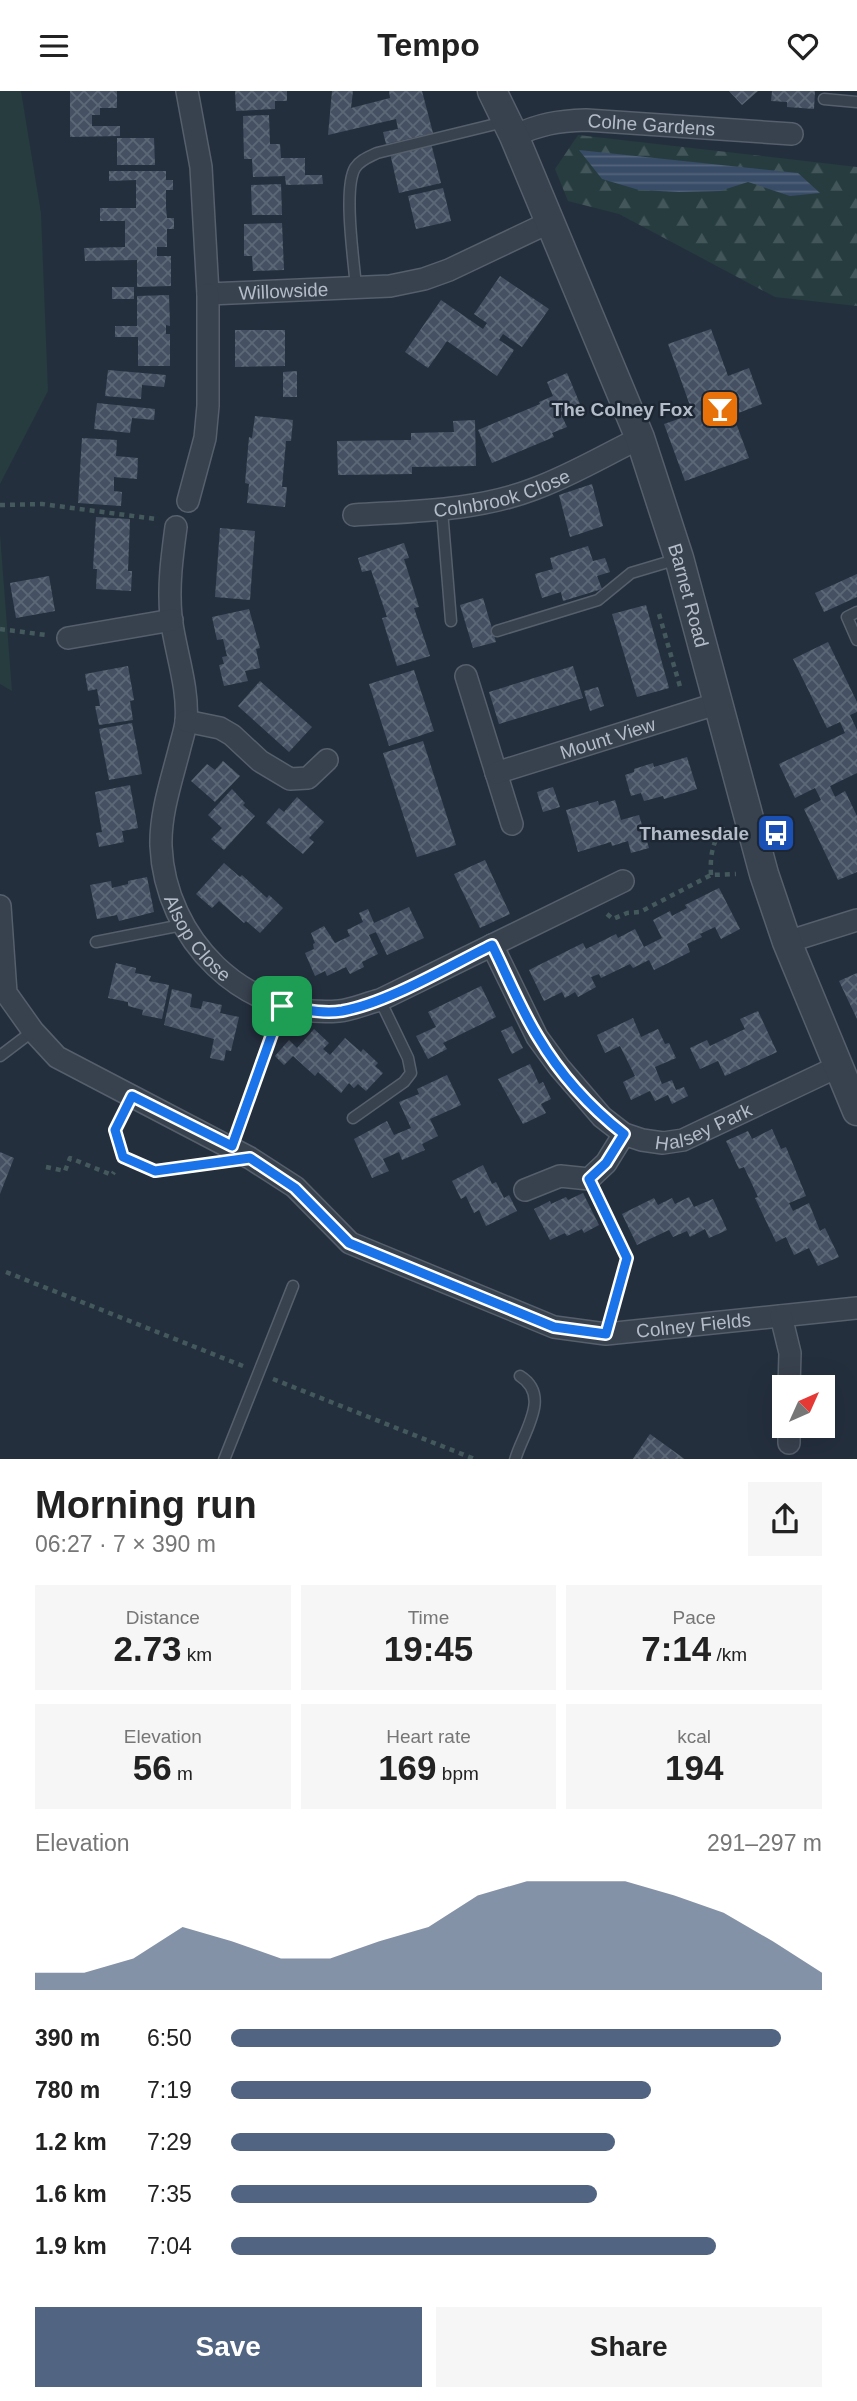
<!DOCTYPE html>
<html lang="en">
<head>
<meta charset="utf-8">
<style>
	body { margin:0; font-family:Arial,sans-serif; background:#f6f6f6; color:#222; height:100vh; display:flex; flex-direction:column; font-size:26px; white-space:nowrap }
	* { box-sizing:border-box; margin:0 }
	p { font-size:23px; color:#767676 }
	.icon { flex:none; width:38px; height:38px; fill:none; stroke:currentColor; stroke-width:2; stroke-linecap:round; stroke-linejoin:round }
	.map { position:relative; height:1368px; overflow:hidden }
	.drawer { display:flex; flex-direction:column; background:#fff; flex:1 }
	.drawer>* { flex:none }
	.needle { width:46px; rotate:45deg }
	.controls { position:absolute; left:772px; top:1284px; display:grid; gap:14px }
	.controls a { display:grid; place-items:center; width:63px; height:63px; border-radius:0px; background:#fff; box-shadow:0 7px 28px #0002; font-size:35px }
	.pin { position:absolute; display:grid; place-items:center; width:60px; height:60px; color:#fff; margin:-30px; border-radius:14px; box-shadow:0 4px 10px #0006 }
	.round { display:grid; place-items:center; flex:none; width:74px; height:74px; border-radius:0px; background:#f6f6f6 }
	.overview { display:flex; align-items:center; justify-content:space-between; height:119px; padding:0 35px }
	h1 { font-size:38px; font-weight:600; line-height:52px }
	.metrics { display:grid; grid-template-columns:repeat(3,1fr); gap:10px; height:119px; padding:7px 35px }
	.metrics div { display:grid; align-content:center; border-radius:0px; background:#f6f6f6; text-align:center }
	.metrics b { font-size:35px; font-weight:600 }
	.metrics small { font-size:19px; font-weight:400 }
	.metrics p { font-size:19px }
	.chart { height:196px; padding:14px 35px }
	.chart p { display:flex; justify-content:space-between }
	.chart svg { width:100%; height:126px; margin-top:7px; fill:#516482; opacity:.7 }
	.action { display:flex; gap:14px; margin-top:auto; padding:14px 35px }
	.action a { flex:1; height:80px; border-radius:0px; background:#516482; color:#fff; font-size:28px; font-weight:600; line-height:80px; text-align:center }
	.action a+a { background:#f6f6f6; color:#222 }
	ul { padding:0 35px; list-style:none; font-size:23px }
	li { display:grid; grid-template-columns:112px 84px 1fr; align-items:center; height:52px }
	li i { height:18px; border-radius:9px; background:#516482 }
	header { display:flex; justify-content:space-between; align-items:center; height:91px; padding:0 35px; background:#fff; font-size:32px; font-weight:600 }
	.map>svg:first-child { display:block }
	.green { fill:#263c3f }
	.forest { fill:url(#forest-firs) }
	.water { fill:url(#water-rules) }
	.building { fill:url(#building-cross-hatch) }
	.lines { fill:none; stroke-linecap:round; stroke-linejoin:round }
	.service-casing { stroke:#565f6c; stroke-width:13 }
	.minor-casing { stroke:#565f6c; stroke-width:24 }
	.tertiary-casing { stroke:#565f6c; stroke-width:31 }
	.path { stroke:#44595c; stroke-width:4.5; stroke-dasharray:5 5; stroke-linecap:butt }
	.service { stroke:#38414e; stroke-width:10 }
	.minor { stroke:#38414e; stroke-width:21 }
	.tertiary { stroke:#38414e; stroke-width:28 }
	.route-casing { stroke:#fff; stroke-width:14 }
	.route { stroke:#1a73e8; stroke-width:9 }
	.labels { text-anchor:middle; stroke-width:5; stroke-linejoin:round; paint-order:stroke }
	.street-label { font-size:19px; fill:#b4bcc9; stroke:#1d2633 }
	.poi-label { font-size:19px; font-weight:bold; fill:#b4bcc9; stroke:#1d2633; text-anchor:end }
</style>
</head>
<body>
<header><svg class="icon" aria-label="menu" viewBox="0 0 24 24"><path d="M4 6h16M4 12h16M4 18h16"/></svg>Tempo<svg class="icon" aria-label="heart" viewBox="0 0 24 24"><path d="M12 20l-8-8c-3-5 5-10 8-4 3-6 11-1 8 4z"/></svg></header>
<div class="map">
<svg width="857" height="1369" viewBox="0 0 857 1369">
	<defs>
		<pattern id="forest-firs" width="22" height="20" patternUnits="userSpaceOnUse" patternTransform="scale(1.75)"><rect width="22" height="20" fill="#263c3f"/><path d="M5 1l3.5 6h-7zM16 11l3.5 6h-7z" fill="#435659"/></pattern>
		<pattern id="water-rules" width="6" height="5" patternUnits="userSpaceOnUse" patternTransform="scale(1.75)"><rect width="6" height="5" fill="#394c67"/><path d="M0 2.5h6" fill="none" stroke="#53647b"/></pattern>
		<pattern id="building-cross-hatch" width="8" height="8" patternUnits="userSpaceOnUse" patternTransform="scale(1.75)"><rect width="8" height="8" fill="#455162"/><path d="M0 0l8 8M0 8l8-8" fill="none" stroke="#5d6877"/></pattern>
	</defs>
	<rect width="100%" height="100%" fill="#242f3e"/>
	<path class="green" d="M0 0H21L41 122 48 300 0 393Z
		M0 443 12 600 0 593Z"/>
	<path class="forest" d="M578 44 857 76V215L775 206 619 123 568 110 555 78Z"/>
	<path class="water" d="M579 59 798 82 820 102 790 105 748 91 720 100 679 101 639 99 602 88Z"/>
	<path class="building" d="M70 0H117V17H100V24H92V35H120V45L70 46Z
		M235 0H287V10H275V18L236 20Z
		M332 0H353L351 17 390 7 389 0H422L433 42 386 53 383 41 398 38 396 28 328 44Z
		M729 0H758L742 14Z
		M772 0H815L814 18 787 16V11L771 10Z
		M269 24 270 53H280L281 67H305V84H322L323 93 286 94 285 85 253 86 252 68H244L243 25Z
		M117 47H154L155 74H117Z
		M431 52 441 92 399 102 390 62Z
		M109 80H166V89H173V99H166V117L167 127H174V138H167V156H157V165H171V195L137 196V169L85 170 84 157 125 156V130H100V117H136V89L109 90Z
		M281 93 282 124H252L251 94Z
		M443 97 451 130 416 138 408 105Z
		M282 132 284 179 253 180 252 165H244V133Z
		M500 185 549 218 522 256 503 243 499 249 514 259 497 285 447 250 428 277 405 261 441 209 483 238 487 232 474 223Z
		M112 196H134V208H112Z
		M169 204 170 235 166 234V243H170V275H138V246H115V235H137V205Z
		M711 238 728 285 749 277 762 313 733 324 749 367 685 390 664 333 693 323 668 253Z
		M235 239H285V275L235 276Z
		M108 279 166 284 164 296 142 294 141 308 105 305Z
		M297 280V306H283V281Z
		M567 282 580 313 560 321 567 336 552 342 554 346 492 372 478 339 540 313 539 311 553 305 547 291Z
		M97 312 155 318 154 329 132 327 130 342 94 338Z
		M255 325 293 329 291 350H286L282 396H287L285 416 247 412 249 393 245 392 249 346 252 347Z
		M475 329 476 375 412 376V383L338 384 337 350 411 349V342L454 341 453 330Z
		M82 347 117 349 116 365 138 367 137 388 114 386V400L122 401 121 415 78 412Z
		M592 393 603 435 570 446 559 404Z
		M96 426 130 428 128 480H132L131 500 96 498 97 478H93Z
		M220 437 255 440 250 509 215 506Z
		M404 452 409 467 404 468 419 516 414 517 430 565 397 575 382 527 387 526 371 479 362 481 358 467Z
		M588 455 593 470 605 467 610 481 597 485 602 498 563 510 561 501 542 507 535 483 553 478 550 467Z
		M857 483V506L824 521 815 502Z
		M49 485 55 520 16 527 10 492Z
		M483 507 496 551 473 557 460 514Z
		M646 514 669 597 637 606 612 523Z
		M249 518 260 557 256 558 260 577 245 580 248 590 224 595 219 574 224 573 222 566 227 565 223 548 217 549 212 526Z
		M828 551 857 611V621L850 624 857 639V682L830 695 835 706 845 700 857 725V781L838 789 804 718 821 709 815 697 795 707 779 673 845 642 840 631 827 637 793 568Z
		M128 575 134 609 130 610 133 629 99 634 95 615H100L97 598 88 600 85 583Z
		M573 575 583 607 499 633 489 601Z
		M414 579 434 640 389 655 369 593Z
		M260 590 312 636 289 661 238 615Z
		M598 596 604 615 590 620 584 600Z
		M132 632 142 683 109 689 99 638Z
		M423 650 456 754 417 766 383 662Z
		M687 666 697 698 664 708 663 705 644 710 641 702 631 705 625 684 634 681V678L653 672 654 676Z
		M223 670 240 685 215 711 191 690 207 673 215 679Z
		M130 694 138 737 122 740 124 751 99 756 96 742 102 741 95 701Z
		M553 696 560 716 543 721 537 701Z
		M232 698 245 712 243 714 255 725 224 759 211 748 222 737 208 724Z
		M297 706 324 731 309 747 314 751 303 763 266 732 279 717 284 721Z
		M615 709 621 729 639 724 649 757 631 762 628 750 612 755 611 751 578 761 566 719 598 710 599 714Z
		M485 769 510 823 480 837 454 783Z
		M224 772 240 786 242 784 267 807 269 804 283 817 260 842 246 830 244 832 219 810 212 817 196 803Z
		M147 786 154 821 119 830 117 824 97 828 90 794 111 790 112 797 128 793V790Z
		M719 797 740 838 721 848 715 836 700 843 702 846 687 853 690 861 654 879 649 869 633 877 630 873 601 887 599 883 591 886 596 896 578 906 575 901 565 907 562 901 544 910 529 879 583 852 586 858 616 843 618 847 635 838 644 856 662 847 653 829 670 820 672 825 687 817 685 814Z
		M409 816 424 847 387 864 376 841 369 844 378 863 362 871 364 876 350 883 346 876 327 885 325 880 315 885 305 862 314 858 313 853 315 852 311 842 324 835 335 852 350 845 347 839 363 831 359 822 368 818 374 832Z
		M116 872 136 877 135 882 151 885 149 890 169 894 162 928 142 924 143 919 128 915V911L108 907Z
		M857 882V928L839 890Z
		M481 895 496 926 443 952 447 958 428 968 416 945 436 936 428 921Z
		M172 898 192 903 190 916 201 918 203 910 222 914 220 922 239 926 231 960 226 959 224 970 210 967 214 948 164 934Z
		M758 920 777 961 725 985 718 970 700 978 690 957 707 949 710 955 745 938 740 928Z
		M633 927 641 946 658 938 665 953 669 952 676 967 655 976 662 993 672 989 676 999 684 996 688 1005 672 1013 668 1004 655 1010 650 1000 631 1009 623 991 635 985 620 955 605 962 597 944Z
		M512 935 523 957 512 963 501 940Z
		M314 938 329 952 323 958 330 964 345 947 361 961 363 958 378 972 375 975 383 982 366 1000 358 993 354 997 349 992 341 1002 318 981 315 985 293 965 284 974 275 965 289 949 297 957Z
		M530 973 539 993 543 991 551 1008 541 1013 546 1022 523 1033 498 988Z
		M447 984 461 1014 430 1028 438 1045 422 1053 425 1059 402 1069 399 1061 383 1068 389 1080 372 1087 354 1048 387 1030 394 1044 411 1037 399 1011 419 1003 417 998Z
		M772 1038 781 1058 786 1056 806 1105 789 1112 793 1120 809 1112 820 1140 825 1137 839 1166 818 1175 809 1157 794 1164 786 1146 776 1151 755 1107 758 1106 744 1076 739 1078 726 1050 748 1040 752 1048Z
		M0 1061 14 1067 0 1103Z
		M483 1074 492 1093 496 1091 504 1107 509 1104 517 1120 486 1135 479 1119 474 1122 466 1105 461 1108 452 1090Z
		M583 1102 599 1134 584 1142 582 1138 567 1145 565 1142 550 1149 534 1118 550 1110 551 1113 566 1106 568 1109Z
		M689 1106 694 1116 713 1108 727 1139 709 1147 705 1138 690 1146 687 1140 673 1146 669 1139 637 1154 622 1123 654 1107 658 1114 672 1107 675 1113Z
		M650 1343 686 1369H632Z"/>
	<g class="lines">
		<g class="service-casing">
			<path id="service" d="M824 8 857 11
				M356 196C354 171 343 98 355 77 360 69 369 66 377 62L504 31
				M442 419 451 530
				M857 521 847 526 857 549
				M497 540 598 509 631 482 678 468
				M96 851 182 834
				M0 965 33 940
				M132 1005 115 1039 123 1066 155 1080 243 1068
				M353 1027 404 991 411 982 408 967 380 909
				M224 1369 293 1195
				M515 1369C523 1341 552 1305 520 1285"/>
		</g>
		<g class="minor-casing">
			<g id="minor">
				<path id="s1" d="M187 0 201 76 208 203 390 195 424 188 449 179 550 131"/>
				<path id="s2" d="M514 45C540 33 557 30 586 29L792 43"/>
				<path d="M188 410 205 347 208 315V203"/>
				<path id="s3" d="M354 424C414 420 477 420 534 398 570 385 605 364 640 347"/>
				<path id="s4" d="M176 436C172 466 168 495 171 526 175 560 189 596 186 631 185 639 182 648 180 656 172 688 160 722 161 755 165 848 244 928 339 920 352 919 367 912 380 909L623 790"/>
				<path d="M68 547 172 529"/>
				<path d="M466 585 512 733"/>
				<path d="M186 630 220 637 232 644 260 670 290 688 308 687 327 669"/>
				<path id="s5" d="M496 682 719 612"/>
				<path id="s6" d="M0 815 6 902 33 940 57 966 250 1067 295 1096 350 1152 554 1236 606 1243 857 1217"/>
				<path d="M787 851 857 829"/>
				<path id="s7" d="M492 854 537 946 559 976 602 1026 624 1043 642 1049 663 1052 683 1049 837 976"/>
				<path d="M525 1099 560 1085 589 1088 606 1072 624 1043"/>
				<path d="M781 1225 790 1262 789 1297"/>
				<path d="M789 1335V1352"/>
			</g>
		</g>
		<g class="tertiary-casing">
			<g id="tertiary">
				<path id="s8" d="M492 0 514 45 640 347 679 467 764 783 787 851 857 1020"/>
			</g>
		</g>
		<path class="path" d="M0 414 42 413 156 428
			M659 523 681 599
			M0 538 46 544
			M711 784C710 765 712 751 724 736
			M607 823 613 828 627 822 640 821 711 784 736 783
			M239 1036 275 935
			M46 1076 65 1080 70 1067 112 1084 114 1081
			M598 1107 627 1167 613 1220
			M6 1181 243 1275
			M273 1288 477 1369"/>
		<use href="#service" class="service"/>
		<use href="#minor" class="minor"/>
		<use href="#tertiary" class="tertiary"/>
	</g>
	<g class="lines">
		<g class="route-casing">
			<path id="route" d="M492 854C507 884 520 917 538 946 560 983 591 1017 624 1043L606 1072 589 1088 627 1167 606 1243 554 1236 349 1152 295 1097 250 1067 155 1080 123 1066 115 1039 132 1005 232 1055 282 915C302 918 322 923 342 920 388 912 449 875 492 854Z"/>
		</g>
		<use href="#route" class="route"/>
	</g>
	<defs>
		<g id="bar-square" transform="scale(2.0125)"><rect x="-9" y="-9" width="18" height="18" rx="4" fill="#e8710a" stroke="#1d2633"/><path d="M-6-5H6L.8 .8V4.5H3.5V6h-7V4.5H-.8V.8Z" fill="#fff"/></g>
		<g id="bus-square" transform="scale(2.0125)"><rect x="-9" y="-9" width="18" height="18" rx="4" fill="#1a4fb4" stroke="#1d2633"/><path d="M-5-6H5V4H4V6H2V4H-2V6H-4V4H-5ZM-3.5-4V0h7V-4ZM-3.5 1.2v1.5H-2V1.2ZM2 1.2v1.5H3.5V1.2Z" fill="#fff"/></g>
	</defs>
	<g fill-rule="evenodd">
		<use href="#bar-square" x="720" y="318"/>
		<use href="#bus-square" x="776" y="742"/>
	</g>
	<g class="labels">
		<g class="street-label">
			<text dy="7" stroke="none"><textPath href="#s2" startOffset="140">Colne Gardens</textPath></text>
			<text dy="7" stroke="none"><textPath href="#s1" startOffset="280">Willowside</textPath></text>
			<text dy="7" stroke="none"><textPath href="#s3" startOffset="150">Colnbrook Close</textPath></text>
			<text dy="7" stroke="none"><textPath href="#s8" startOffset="542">Barnet Road</textPath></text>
			<text dy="7" stroke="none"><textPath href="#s5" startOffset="117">Mount View</textPath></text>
			<text dy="7" stroke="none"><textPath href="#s4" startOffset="425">Alsop Close</textPath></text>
			<text dy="7" stroke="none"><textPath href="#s7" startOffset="317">Halsey Park</textPath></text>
			<text dy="7" stroke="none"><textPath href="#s6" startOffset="880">Colney Fields</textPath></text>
		</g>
		<g class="poi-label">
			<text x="693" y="325">The Colney Fox</text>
			<text x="749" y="749">Thamesdale</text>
		</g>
	</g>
</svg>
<div class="controls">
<a><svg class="needle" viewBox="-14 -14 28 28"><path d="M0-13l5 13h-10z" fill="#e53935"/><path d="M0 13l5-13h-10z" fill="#767676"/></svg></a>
</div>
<div class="pin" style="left:282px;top:915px;background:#1e9e55"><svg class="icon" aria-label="arrive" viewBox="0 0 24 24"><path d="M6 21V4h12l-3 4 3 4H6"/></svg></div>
</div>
<section class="drawer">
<div class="overview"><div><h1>Morning run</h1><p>06:27 · 7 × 390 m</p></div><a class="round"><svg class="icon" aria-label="share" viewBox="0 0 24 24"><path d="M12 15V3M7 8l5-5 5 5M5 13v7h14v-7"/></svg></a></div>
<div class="metrics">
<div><p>Distance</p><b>2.73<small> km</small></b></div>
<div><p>Time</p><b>19:45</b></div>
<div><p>Pace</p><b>7:14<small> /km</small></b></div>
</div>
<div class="metrics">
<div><p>Elevation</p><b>56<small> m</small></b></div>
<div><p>Heart rate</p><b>169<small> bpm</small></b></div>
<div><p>kcal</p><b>194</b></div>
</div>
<div class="chart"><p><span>Elevation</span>291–297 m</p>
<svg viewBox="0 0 160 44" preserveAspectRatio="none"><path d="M0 44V38L10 38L20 33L30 22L40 27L50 33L60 33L70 27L80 22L90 11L100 6L110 6L120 6L130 11L140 17L150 27L160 38V44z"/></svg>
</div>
<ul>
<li><b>390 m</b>6:50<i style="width:93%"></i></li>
<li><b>780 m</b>7:19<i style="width:71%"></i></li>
<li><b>1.2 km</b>7:29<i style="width:65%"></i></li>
<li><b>1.6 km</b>7:35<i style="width:62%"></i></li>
<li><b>1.9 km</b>7:04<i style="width:82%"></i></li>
</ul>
<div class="action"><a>Save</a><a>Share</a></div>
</section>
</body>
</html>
